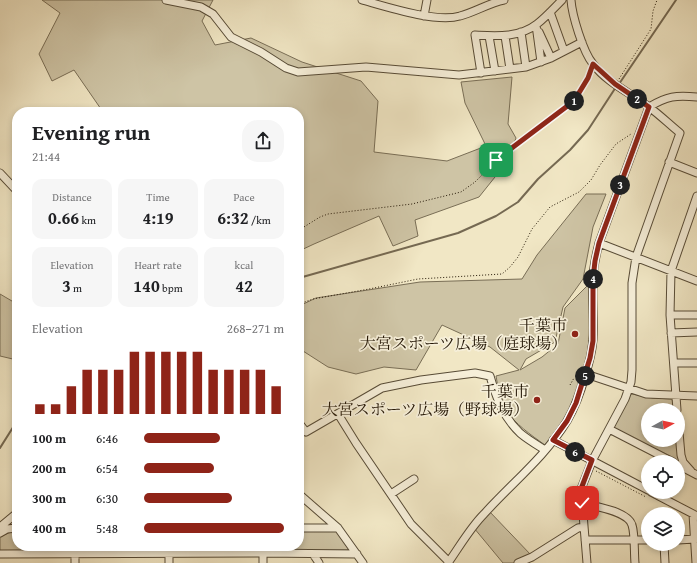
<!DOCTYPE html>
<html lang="en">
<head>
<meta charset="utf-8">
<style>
	body { margin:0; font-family:"Gentium Book Plus","Noto Serif JP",serif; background:#f6f6f6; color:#202124; height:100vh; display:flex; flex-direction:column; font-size:15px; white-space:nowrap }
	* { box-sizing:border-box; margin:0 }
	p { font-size:13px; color:#757577 }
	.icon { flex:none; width:22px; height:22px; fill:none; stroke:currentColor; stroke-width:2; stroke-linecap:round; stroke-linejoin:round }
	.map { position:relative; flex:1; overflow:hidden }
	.details { position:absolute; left:12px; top:107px; width:292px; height:444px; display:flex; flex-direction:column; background:#fff; border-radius:16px; box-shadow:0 2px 6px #0003 }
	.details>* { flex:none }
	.needle { width:26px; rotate:82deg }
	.buttons { position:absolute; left:641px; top:403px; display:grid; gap:8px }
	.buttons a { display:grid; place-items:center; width:44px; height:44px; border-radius:50%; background:#fff; box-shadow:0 2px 6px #0003; font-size:20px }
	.pin { position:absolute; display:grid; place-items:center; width:34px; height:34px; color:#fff; margin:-17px; border-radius:8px; box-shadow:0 2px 6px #0006 }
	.km { position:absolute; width:20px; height:20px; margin:-10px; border-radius:50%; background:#222; color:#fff; font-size:11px; line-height:20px; text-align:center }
	.round { display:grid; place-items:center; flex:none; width:42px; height:42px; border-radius:16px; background:#f6f6f6 }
	.head { display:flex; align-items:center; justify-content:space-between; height:68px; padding:0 20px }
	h1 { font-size:22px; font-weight:700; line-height:30px }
	.figures { display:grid; grid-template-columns:repeat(3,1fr); gap:6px; height:68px; padding:4px 20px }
	.figures div { display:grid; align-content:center; border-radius:10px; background:#f6f6f6; text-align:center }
	.figures b { font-size:17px; font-weight:700 }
	.figures small { font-size:11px; font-weight:400 }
	.figures p { font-size:11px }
	.chart { height:112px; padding:8px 20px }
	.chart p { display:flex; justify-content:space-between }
	.chart svg { width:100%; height:72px; margin-top:4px; stroke:#8f2418; stroke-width:6 }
	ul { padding:0 20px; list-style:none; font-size:13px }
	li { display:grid; grid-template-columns:64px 48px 1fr; align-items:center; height:30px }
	li i { height:10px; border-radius:5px; background:#8f2418 }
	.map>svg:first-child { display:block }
	.green { fill:#cec4a5; stroke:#796e56 }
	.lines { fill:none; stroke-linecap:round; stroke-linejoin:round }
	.stream { stroke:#756952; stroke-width:2 }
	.minor-casing { stroke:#574b36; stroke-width:9 }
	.path { stroke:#241706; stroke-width:1; stroke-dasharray:1 2; stroke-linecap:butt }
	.minor { stroke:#f6efd9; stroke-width:7 }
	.route-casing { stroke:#fff; stroke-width:8 }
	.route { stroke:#8f2418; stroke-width:5 }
	.poi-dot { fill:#8f2418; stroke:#f6efd9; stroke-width:1.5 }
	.labels { text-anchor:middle; stroke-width:3.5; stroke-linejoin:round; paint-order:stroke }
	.poi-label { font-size:16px; fill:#241706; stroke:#f6efd9; text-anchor:end }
</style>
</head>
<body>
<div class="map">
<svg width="697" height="563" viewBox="0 0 697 563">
	<rect width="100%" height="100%" fill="#f1e7c5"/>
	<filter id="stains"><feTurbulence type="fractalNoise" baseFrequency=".005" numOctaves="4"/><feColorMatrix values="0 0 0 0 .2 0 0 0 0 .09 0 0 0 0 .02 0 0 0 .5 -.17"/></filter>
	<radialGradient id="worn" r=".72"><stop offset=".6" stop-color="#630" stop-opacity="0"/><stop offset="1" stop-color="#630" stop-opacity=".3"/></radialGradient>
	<path class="green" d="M42 0H213L202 21 215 45 251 38 302 62 361 81 378 101 374 152 447 161 486 146 465 103 461 82 512 77 508 124 516 138 507 162 479 197 415 220 418 236 393 246 379 216 314 244 299 251V112H103L74 70 52 81 39 54 60 13Z
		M586 194H606L593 227 583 279 563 307 555 342 526 359 520 370 542 357 558 344 565 308 590 283 591 323 587 356 570 408 566 416 545 445C531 435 515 424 505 409 499 400 498 386 496 376L519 370 490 347 442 325 416 370 384 367 356 374 328 367 303 351 299 353V306L316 298 420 282 522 279 537 255Z
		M0 294 17 304V360L0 356Z
		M632 394 653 398 672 399 674 410H648V440H677L678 457 680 462H676L615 429 614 427 630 395Z
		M489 511 531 555 514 563H503L474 528Z
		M17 530V546H72L70 552H0V536Z
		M299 530H335L351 548 348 550 268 551 266 546H299Z
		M78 546H166V549L164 551H80L78 549Z
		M171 546H259V549L257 550 174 551 171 549Z"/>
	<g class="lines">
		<path class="stream" d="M619 84 676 0
			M299 278 458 233 496 216 518 202 538 179 570 150 588 130 616 87
			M0 448 17 421"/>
		<g class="minor-casing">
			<path id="minor" d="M166 0 201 7 213 14 231 37 261 52 286 68 298 72 366 67 459 75 526 67 551 58 582 42
				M362 0C387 7 436 23 460 16 475 12 489 3 504 0
				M571 0C572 15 583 52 593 64 607 83 631 93 649 107 660 115 670 125 680 133L636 257 632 283V370L631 382 625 399 592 461 581 489 587 563
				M550 12 564 51
				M424 16 427 0
				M536 25 541 62
				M521 32 526 67
				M539 32 551 58
				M489 36 495 71
				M505 36 510 69
				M481 73 475 35C496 36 519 38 537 24 546 17 554 8 562 0
				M669 162 697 173
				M0 173 17 191
				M599 243 697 281
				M670 315H697
				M671 333 697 332
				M674 363H697
				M586 374 646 394 697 396
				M677 410 670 315 671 271 697 196
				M338 414 356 443 411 524 449 562
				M678 421 681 455 683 462 691 471
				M299 423 306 432 382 388 421 380 475 373 490 376C496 397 503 417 520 433 527 439 537 445 545 450
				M609 429 673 462
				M553 440 648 490
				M678 465 697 475
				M651 492 697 516
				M299 493 300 495 338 528 363 563
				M391 494 414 479
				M581 503C594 506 628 511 632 525 635 534 634 553 635 563
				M693 514 696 563
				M0 527 17 513
				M299 528H338
				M0 533 7 529 17 528
				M585 540H648
				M678 540 695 539
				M664 544 665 563
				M0 554 263 553 357 554
				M313 554 319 563
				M75 563V546
				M169 563V546
				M263 563V546
				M448 563C460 546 470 528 484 514 512 483 545 457 567 421 575 407 581 391 585 376 589 364 592 352 593 340 594 320 592 300 593 279 593 267 596 255 599 243L649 107C667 96 676 95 697 97
				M518 563 532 557 578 528 584 527"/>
		</g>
		<path class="path" d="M619 79 651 29 653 11 657 0
			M299 230 320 217 328 214 412 204 461 192 475 182 497 160 512 148 574 101 581 90 590 73
			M299 304 313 299 369 289 418 279 502 274 510 267 518 257 532 229 550 207 579 192 591 180 600 165 616 144 631 134
			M570 385 574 378
			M596 471 646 497"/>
		<use href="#minor" class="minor"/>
	</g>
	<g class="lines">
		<g class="route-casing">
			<path id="route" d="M496 160 574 101 588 78 593 64 615 84 649 107 599 243 595 261 593 279V341L590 358 576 403 567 421 553 440 592 460 581 489 582 503"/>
		</g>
		<use href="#route" class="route"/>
	</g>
	<g class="poi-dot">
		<circle cx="575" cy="334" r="4"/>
		<circle cx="537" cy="400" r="4"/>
	</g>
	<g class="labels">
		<g class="poi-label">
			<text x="567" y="331">千葉市<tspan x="567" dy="18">大宮スポーツ広場（庭球場）</tspan></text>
			<text x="529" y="397">千葉市<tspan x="529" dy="18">大宮スポーツ広場（野球場）</tspan></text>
		</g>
	</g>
	<rect width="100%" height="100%" filter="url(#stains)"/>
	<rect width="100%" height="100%" fill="url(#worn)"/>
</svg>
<div class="buttons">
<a><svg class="needle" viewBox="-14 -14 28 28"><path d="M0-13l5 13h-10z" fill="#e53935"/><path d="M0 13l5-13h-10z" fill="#757577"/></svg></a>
<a><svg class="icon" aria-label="locate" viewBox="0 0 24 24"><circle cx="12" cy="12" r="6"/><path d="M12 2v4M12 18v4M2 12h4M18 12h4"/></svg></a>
<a><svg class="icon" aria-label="layers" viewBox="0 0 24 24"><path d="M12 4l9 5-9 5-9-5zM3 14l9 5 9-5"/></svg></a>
</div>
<div class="pin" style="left:496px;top:160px;background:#1e9e55"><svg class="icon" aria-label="arrive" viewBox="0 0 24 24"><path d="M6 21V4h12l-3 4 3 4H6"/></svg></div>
<div class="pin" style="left:582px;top:503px;background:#d93025"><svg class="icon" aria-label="check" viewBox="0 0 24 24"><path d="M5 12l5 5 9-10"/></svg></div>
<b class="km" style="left:574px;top:101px">1</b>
<b class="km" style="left:637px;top:99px">2</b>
<b class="km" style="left:620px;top:185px">3</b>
<b class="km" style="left:593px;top:279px">4</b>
<b class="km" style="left:585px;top:376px">5</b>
<b class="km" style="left:575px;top:452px">6</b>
<section class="details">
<div class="head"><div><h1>Evening run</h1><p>21:44</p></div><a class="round"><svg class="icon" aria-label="share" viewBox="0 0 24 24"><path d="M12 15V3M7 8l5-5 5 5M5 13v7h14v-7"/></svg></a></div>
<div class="figures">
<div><p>Distance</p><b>0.66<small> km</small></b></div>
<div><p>Time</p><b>4:19</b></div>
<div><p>Pace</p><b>6:32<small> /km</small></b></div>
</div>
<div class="figures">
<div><p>Elevation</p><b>3<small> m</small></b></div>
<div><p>Heart rate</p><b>140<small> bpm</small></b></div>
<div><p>kcal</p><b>42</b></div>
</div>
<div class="chart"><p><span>Elevation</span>268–271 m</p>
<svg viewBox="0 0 160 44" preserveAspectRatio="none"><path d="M5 44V38M15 44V38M25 44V27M35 44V17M45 44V17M55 44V17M65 44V6M75 44V6M85 44V6M95 44V6M105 44V6M115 44V17M125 44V17M135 44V17M145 44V17M155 44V27"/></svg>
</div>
<ul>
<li><b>100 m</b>6:46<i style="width:54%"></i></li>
<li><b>200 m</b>6:54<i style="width:50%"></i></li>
<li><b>300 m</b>6:30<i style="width:63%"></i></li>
<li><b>400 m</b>5:48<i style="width:100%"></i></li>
</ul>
</section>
</div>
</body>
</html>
